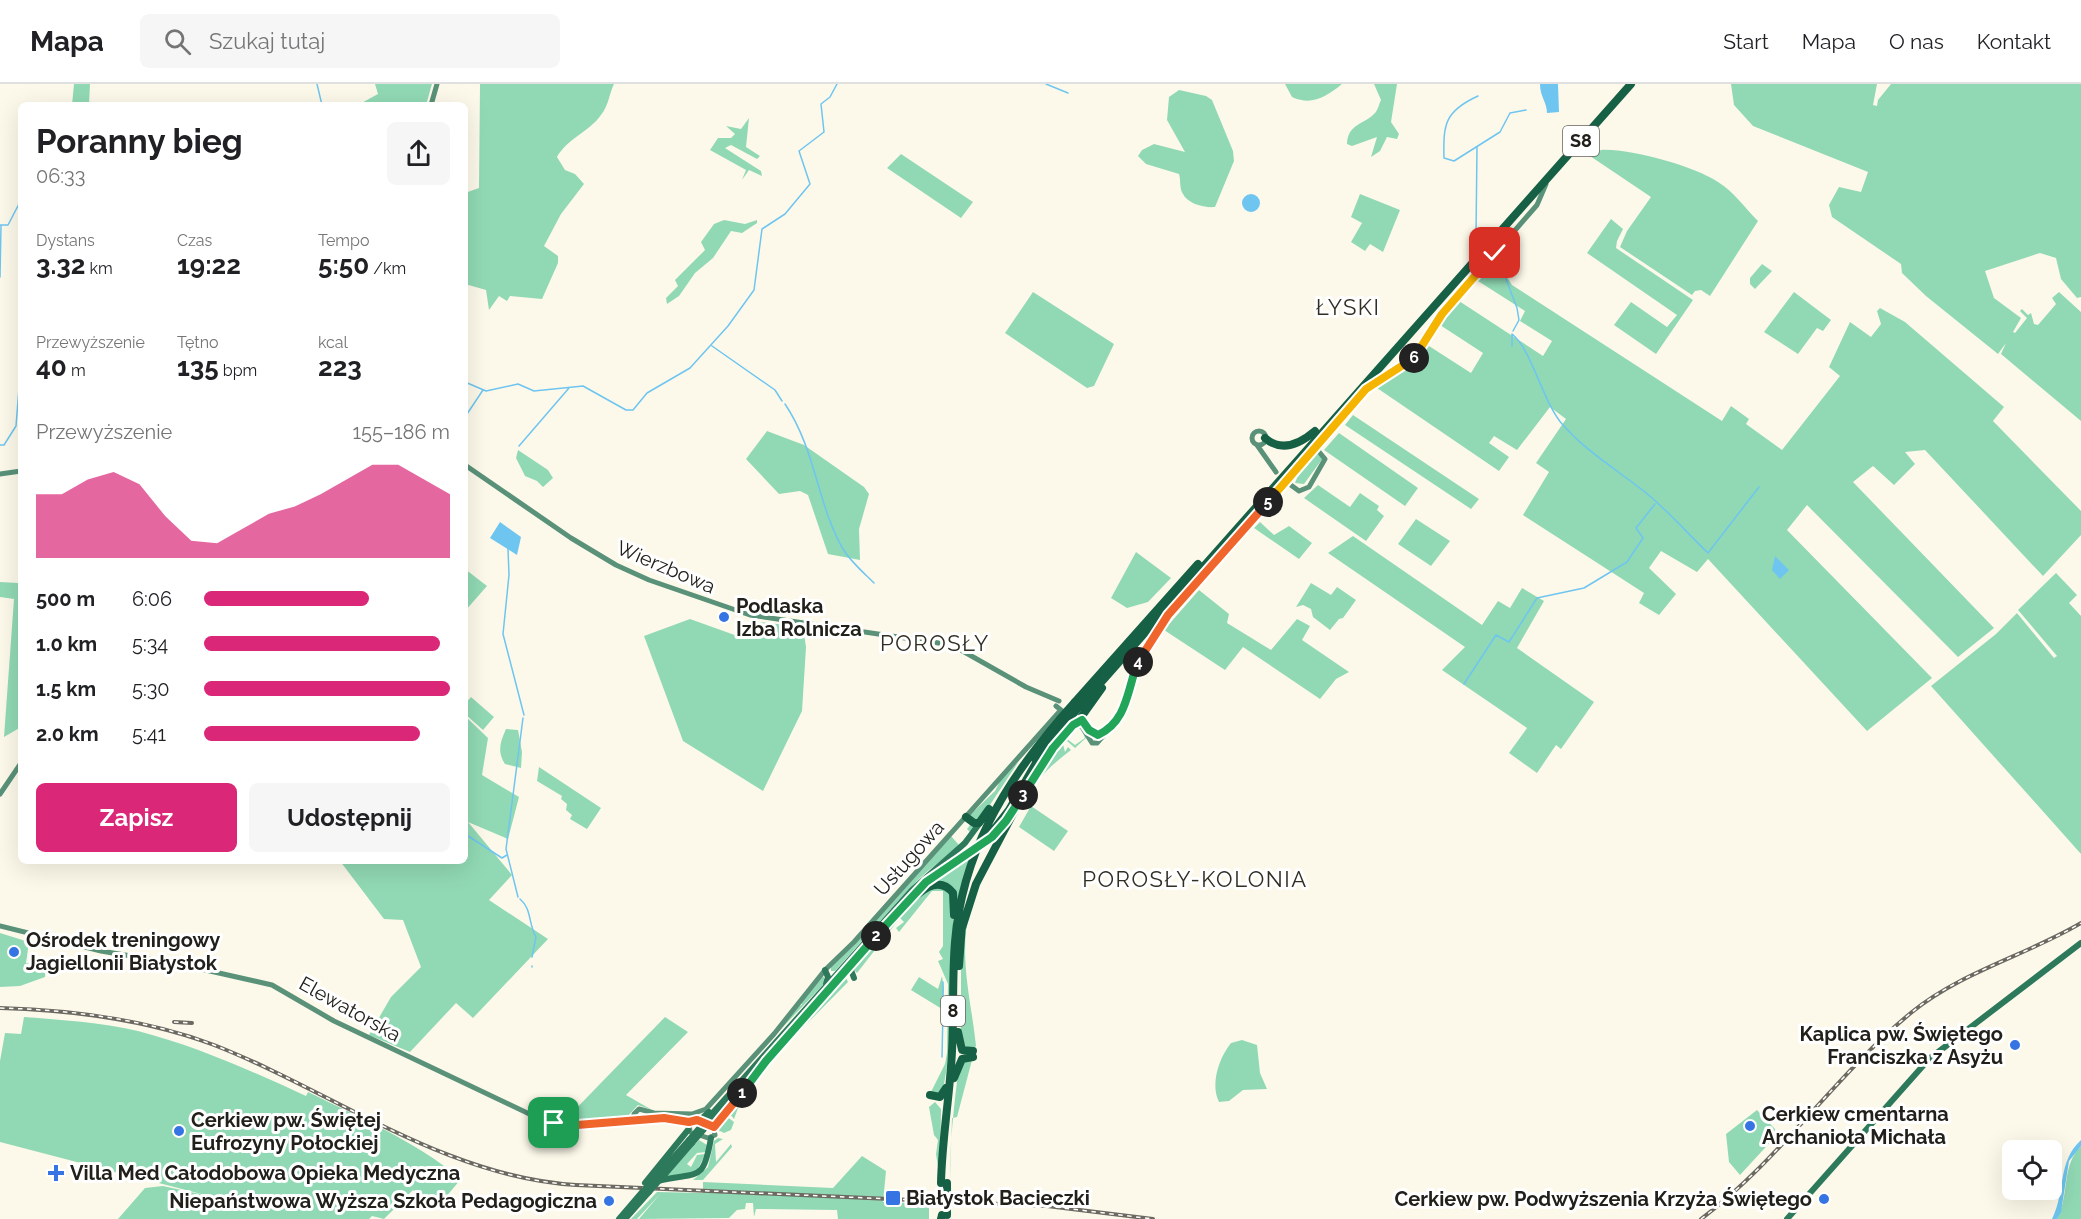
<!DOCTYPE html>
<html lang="pl">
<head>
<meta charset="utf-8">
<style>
	body { margin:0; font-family:Raleway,sans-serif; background:#f6f6f6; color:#202124; height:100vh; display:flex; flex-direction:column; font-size:22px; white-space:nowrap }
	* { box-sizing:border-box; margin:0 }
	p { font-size:20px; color:#757577 }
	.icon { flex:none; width:33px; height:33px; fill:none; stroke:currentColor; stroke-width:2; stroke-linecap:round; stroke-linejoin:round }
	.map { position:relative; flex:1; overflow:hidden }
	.sheet { position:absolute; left:18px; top:18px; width:450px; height:762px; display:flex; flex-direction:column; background:#fff; border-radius:9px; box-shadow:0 6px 24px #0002 }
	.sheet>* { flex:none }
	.tools { position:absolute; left:2002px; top:1056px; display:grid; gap:12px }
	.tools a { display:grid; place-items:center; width:60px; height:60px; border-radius:9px; background:#fff; box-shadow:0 6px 24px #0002; font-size:30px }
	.pin { position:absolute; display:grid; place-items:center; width:51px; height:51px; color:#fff; margin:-26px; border-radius:12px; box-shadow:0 3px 9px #0006 }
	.km { position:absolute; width:30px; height:30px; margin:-15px; border-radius:50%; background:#222; color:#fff; font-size:16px; line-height:30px; text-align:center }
	.round { display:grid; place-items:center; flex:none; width:63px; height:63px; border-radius:9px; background:#f6f6f6 }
	.overview { display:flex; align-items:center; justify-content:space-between; height:102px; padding:0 18px }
	h1 { font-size:33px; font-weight:700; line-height:45px }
	.stats { display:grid; grid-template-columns:repeat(3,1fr); gap:9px; height:102px; padding:6px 18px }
	.stats div { display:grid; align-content:center }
	.stats b { font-size:26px; font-weight:700 }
	.stats small { font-size:16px; font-weight:400 }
	.stats p { font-size:16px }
	.chart { height:168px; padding:12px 18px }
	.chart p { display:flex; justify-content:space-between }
	.chart svg { width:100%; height:108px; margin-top:6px; fill:#db2777; opacity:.7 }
	.action { display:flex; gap:12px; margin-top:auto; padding:12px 18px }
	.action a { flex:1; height:69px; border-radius:9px; background:#db2777; color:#fff; font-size:24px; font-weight:700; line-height:69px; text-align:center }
	.action a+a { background:#f6f6f6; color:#202124 }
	ul { padding:0 18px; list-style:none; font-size:20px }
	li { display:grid; grid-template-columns:96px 72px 1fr; align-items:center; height:45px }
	li i { height:15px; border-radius:8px; background:#db2777 }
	header { display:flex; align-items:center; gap:36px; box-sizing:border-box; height:84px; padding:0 30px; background:#fff; border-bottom:2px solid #e0e0e0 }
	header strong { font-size:28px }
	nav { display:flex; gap:33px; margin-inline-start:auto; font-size:21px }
	.search { width:420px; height:54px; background:#f6f6f6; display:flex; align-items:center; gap:15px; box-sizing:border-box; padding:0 21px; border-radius:9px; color:#757577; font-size:22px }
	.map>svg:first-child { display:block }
	.green { fill:#91d9b4 }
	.water { fill:#6ec5f0 }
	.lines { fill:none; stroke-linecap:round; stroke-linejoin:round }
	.stream { stroke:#6ec5f0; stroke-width:1.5 }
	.secondary { stroke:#599179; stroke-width:5 }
	.primary { stroke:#2d795c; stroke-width:6 }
	.highway { stroke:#166046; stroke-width:8 }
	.rail-casing { stroke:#6b6960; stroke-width:4 }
	.rail { stroke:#fff; stroke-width:1.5; stroke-dasharray:4.5; stroke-linecap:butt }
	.secondary-bridge { stroke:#599179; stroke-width:5 }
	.primary-bridge { stroke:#2d795c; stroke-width:6 }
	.highway-bridge { stroke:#166046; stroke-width:8 }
	.split-1-casing { stroke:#fff; stroke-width:12 }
	.split-2-casing { stroke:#fff; stroke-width:12 }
	.split-3-casing { stroke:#fff; stroke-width:12 }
	.split-4-casing { stroke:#fff; stroke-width:12 }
	.split-5-casing { stroke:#fff; stroke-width:12 }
	.split-6-casing { stroke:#fff; stroke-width:12 }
	.split-7-casing { stroke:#fff; stroke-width:12 }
	.split-1 { stroke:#f0652b; stroke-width:8 }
	.split-2 { stroke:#22a559; stroke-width:8 }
	.split-3 { stroke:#22a559; stroke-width:8 }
	.split-4 { stroke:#22a559; stroke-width:8 }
	.split-5 { stroke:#f0652b; stroke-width:8 }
	.split-6 { stroke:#f5b400; stroke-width:8 }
	.split-7 { stroke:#f5b400; stroke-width:8 }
	.poi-dot { fill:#3574e2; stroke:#fff; stroke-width:2 }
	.labels { text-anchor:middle; stroke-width:6; stroke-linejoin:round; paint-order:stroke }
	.shield { fill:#fff; stroke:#64635f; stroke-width:1.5 }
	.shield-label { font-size:18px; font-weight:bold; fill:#21201b }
	.street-label { font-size:20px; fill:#21201b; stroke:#fff }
	.poi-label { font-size:20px; font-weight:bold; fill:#21201b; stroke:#fff; text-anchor:start }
	.quarter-label { font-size:22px; letter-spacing:1.5px; fill:#312e22; stroke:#fff }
</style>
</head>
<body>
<header>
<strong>Mapa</strong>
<div class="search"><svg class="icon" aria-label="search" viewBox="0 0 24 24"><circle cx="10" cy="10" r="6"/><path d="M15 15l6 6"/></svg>Szukaj tutaj</div>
<nav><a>Start</a><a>Mapa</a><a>O nas</a><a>Kontakt</a></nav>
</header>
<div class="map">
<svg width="2081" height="1135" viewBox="0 0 2081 1135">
	<rect width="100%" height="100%" fill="#fdf9ea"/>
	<path class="green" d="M74 0H90L89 21H72Z
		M375 0H432L426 21H358L378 10Z
		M480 0H614C609 10 609 21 601 31 589 48 568 54 557 73L565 86 575 90 584 100 561 130 544 162 558 172V179L542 215 510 212 507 217 499 212 489 226 486 206 465 200V109L479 104Z
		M1285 0H1342C1326 13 1312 22 1292 13Z
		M1374 0H1397L1391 38 1399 50 1397 55 1387 53 1380 67 1371 73 1377 53 1352 62 1347 60C1348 39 1364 41 1375 29 1378 26 1379 20 1381 16Z
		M1731 0H1877L1873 21 1877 22 1878 16 1891 0H2081V213L2077 214 2061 195 2056 174 2040 169 1985 187 1994 214 2021 234 2013 248 2015 249 2027 234 2020 227 2022 225 2028 231 2031 229 2034 240 2038 241 2056 220 2052 214 2059 208 2081 228V337L2001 270 2006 259 1998 270 1926 212 1902 189 1901 180 1832 133 1829 121 1839 103 1861 108 1868 88 1753 42 1734 21Z
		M1179 6 1206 12 1212 16 1233 67 1234 77 1215 123C1204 124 1188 120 1183 110 1179 104 1181 96 1179 90L1146 80 1138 72 1142 66 1154 60 1185 68 1167 36 1169 13Z
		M749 34 746 63 760 72 757 75 731 61 725 64 761 87 762 92 749 86 742 96 746 86 710 66 718 54H731L735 50 726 42 741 45Z
		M1601 66C1629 64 1694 82 1718 98 1733 107 1745 124 1758 137L1710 212 1701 206 1695 207 1692 211 1620 163 1627 147 1651 113 1590 72Z
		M901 70 973 118 961 134 887 84Z
		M1360 110 1400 126 1383 168 1370 160 1365 167 1351 158 1362 139 1351 133Z
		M1611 135 1623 145 1617 157 1616 164 1693 216 1656 270 1614 241 1631 218 1667 243 1677 231 1587 169Z
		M724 136 745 140 757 136V139L742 149 731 147 713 174 695 189 679 212 667 220 666 214 678 202 675 196 705 166 701 158 714 140Z
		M1496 176 1512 201 1722 337 1731 322 1749 335 1746 340 1782 366 1840 292 1829 283 1850 238 1871 253 1881 240 1877 227 1880 224 1905 238 2004 323 1993 337 2081 427V451L2043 492 1925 366 1905 368 1915 380 1894 401 1873 382 1853 398 1994 544 1958 573 1807 421 1787 446 1932 594 1867 647 1708 475 1697 488 1661 467 1649 484 1676 510 1659 531 1639 519 1644 509 1523 431 1549 388 1536 379 1566 335 1550 323 1517 366 1494 352 1489 359 1509 373 1499 387 1377 304 1411 283 1429 262 1471 289 1483 269 1440 241 1459 217 1543 272 1552 257 1520 237 1525 227 1478 197Z
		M1762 180 1772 187 1755 205 1750 200V194Z
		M1033 208 1114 260 1094 302 1087 304 1005 249Z
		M1794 208 1831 236 1823 247 1817 244 1798 270 1764 248Z
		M1353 331 1479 415 1471 425 1345 341Z
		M767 347 804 361 864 403 869 410 859 445 860 476 828 470 808 411 800 407 779 410 746 375Z
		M1339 349 1418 404 1405 422 1324 366Z
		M518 366 548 386 553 394 543 403 537 397 525 392 516 374Z
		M1318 369 1323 374 1304 400 1295 399 1300 386Z
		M1318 401 1350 423 1360 409 1379 422 1377 426 1384 432 1366 457 1304 414Z
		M1416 435 1450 457 1431 482 1398 460Z
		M1260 438 1274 451 1289 442 1312 459 1299 475 1254 444Z
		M1353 452 1482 541 1498 517 1510 524 1522 504 1544 517 1517 564 1594 618 1561 665 1556 661 1537 689 1509 669 1527 644 1442 586 1465 563 1328 469Z
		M21 466V643L4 653 14 515 0 513V498L18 499Z
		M1136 468 1171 494 1148 518 1127 524 1111 514Z
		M465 485 487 502 465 527Z
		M2056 489 2077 511 2069 519 2081 532V770L1931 602 1996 550 2017 529 2054 574 2057 572 2018 526Z
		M1311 499 1331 511 1337 503 1356 516 1343 534 1339 535 1330 546 1313 533 1311 525 1303 521 1296 523Z
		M1199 506 1229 530 1227 539 1271 566 1297 535 1310 542 1302 556 1349 588 1336 595 1320 615 1243 563 1225 586 1164 546Z
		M690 535 743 554 751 537 803 543 806 563 802 627 763 707 683 657 644 552Z
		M471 613 494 633 483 646 465 630V620Z
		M465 632 488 654 482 691 519 713 508 755 468 738 512 791 489 816 548 855 473 934 456 919 410 968 369 951 391 913 421 883 403 836 384 835 340 777H465Z
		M1078 641 1081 644 1076 643 1067 655 1075 661 1085 654 1082 646 1086 654 1075 664 1067 657 1063 660 1065 668 1068 663 1071 666C1058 676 1047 685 1037 698 1013 728 971 809 966 847 962 886 972 923 976 962L972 967H965L960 960C963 921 958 880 965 841 972 806 1047 654 1078 641Z
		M506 645 518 646 522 668 521 684 505 680C497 668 500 658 506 645Z
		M1019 677 980 736 970 734V731L995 707 1000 697Z
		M539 683 601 724 587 745 570 735 572 731 566 726 567 720 561 715 562 712 537 697Z
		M1031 722 1068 747 1054 767 1019 743Z
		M965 737 978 741C961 765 936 778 916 798 888 827 862 857 835 887H831V883L854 861 951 752 959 761 970 748 967 745 970 741Z
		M971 773 957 830 953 806 923 802Z
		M928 804H947L954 818C952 850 953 993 940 1011L931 1008 945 980 947 969 948 900 938 877 943 875 939 868 943 862V807H932L899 848 896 844 904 838 900 834 857 889 853 885 902 829Z
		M0 849 29 858 26 879 46 881 45 893 20 902 0 903Z
		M823 892 826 897 822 902 761 966 798 922 802 921 801 919Z
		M942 892 944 906 942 925 911 906 919 893 938 905Z
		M846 894 848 898 772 975 839 899Z
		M24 933C62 936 100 938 138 947 196 962 252 987 306 1012L308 1008C361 1034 415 1057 461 1095L435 1126 413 1106 384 1135 372 1132 369 1135H118L145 1104 163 1102 209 1112 151 1097 141 1092 138 1094 0 1058V977L5 949 21 950Z
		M665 933 688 948 626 1011 652 1026 638 1021 627 1033 564 1037Z
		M1242 956 1257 961 1260 989 1267 1005 1243 1006 1229 1017 1219 1018C1210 1000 1219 974 1231 959Z
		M972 976 957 1033 952 1034 950 1095C950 1057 954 1020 959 982L961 977Z
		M764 986 742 1013 734 1035 729 1029 726 1032 734 1038 731 1046 724 1049 718 1046 719 1037Z
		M935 1018 941 1025 940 1096 936 1070 938 1056 934 1051 929 1023Z
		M1757 1026 1775 1045V1053L1740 1091 1729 1078 1726 1050Z
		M718 1054 723 1055 715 1060 716 1078 731 1060 732 1063 703 1096H693L708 1083 714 1057Z
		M699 1056 707 1061 706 1068 697 1069 687 1080 691 1083 697 1071 705 1070 697 1087 662 1096Z
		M2081 1062V1135H2057C2070 1110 2061 1082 2081 1062Z
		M862 1072 886 1087 883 1118 937 1120 929 1122V1135H838L837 1126 756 1125 754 1133 753 1119H746L745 1125 737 1126 729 1134 639 1135 660 1110 637 1135H631L657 1108 703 1109V1098L833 1104Z"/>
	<path class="water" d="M1540 0H1558L1559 28 1547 29C1547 18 1540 13 1540 0Z
		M1242 119a9 9 0 1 1 18 0a9 9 0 1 1-18 0Z
		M500 438 521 453 517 471 490 454Z
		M1775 472 1789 486 1780 495 1772 486Z
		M2081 1056V1062L2069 1077 2061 1128 2057 1135H2052C2066 1107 2057 1078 2081 1056Z"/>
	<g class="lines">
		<path class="stream" d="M317 0 322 21
			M1046 0 1068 9
			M1478 12C1445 27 1443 40 1444 74L1454 77 1500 48 1510 29 1526 26
			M0 141H8L21 116
			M1476 151 1477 63
			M1488 172 1491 164
			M1493 177 1501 182 1517 224 1519 236 1513 247
			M0 193 1 142
			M1512 250C1531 264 1543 319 1563 341 1586 367 1614 384 1641 405 1665 423 1686 448 1708 469L1759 403
			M712 262 775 306 782 317
			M1512 262V250
			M465 298 486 307 518 300 534 307 583 302 626 326H633L647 309 690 284 728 242 754 206 762 145 785 130 810 100 799 67 824 48 821 20 830 13 837 0
			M785 320C816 366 817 420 843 465 850 477 864 489 874 499
			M465 333 483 306
			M0 361H4L16 342 21 279
			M519 362 569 304
			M508 465 509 491 503 550 524 631
			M1464 600 1496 551 1509 558 1537 514 1584 504 1627 478 1643 454 1636 444 1655 420
			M465 750 502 774 507 771
			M518 813 506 765 523 634
			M520 815C532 825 528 839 536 853L532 873
			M532 882V883
			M943 921V898
			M942 973 943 925"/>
		<path class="secondary" d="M431 21 437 0
			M1252 354a7 7 0 1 1 14 0a7 7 0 1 1-14 0Z
			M1257 361 1276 388
			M465 381 571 454 616 481 649 496 750 531 952 561 1026 603 1059 617
			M0 390 21 387
			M1288 399 1299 407 1309 403 1325 375 1315 363
			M1056 622 1082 643 1092 659H1097L1119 634 1138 578 1168 531 1366 305 1416 272 1442 230 1537 121 1546 100
			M1081 631 1084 641 1099 653
			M1025 708 1047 671 1075 639
			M0 710 21 679
			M992 753 1007 736
			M0 842 101 867 179 880 272 901 334 937 542 1036C581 1045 621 1036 660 1034 673 1034 684 1037 697 1036L702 1039
			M634 1036V1030L639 1025 654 1029 692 1030 706 1025 774 950 825 886 854 858 1060 627
			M689 1038 690 1048 708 1054 715 1051 713 1042"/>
		<path class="primary" d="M915 809 932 793 967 771
			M853 881 851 886 854 894
			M825 886 828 893 826 900
			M709 1033 912 806 965 759 982 736
			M712 1036 896 830
			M699 1037 709 1028
			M714 1043 729 1024
			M658 1097C698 1087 703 1100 711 1054
			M659 1097 692 1059
			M645 1099 688 1046
			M651 1099 689 1056
			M619 1135 643 1107
			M625 1135 649 1108
			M1787 1135 1929 975 2081 859"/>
		<path class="highway" d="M1265 354C1282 369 1301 359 1315 347
			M1075 618 1198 480
			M1080 622 1631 0
			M1082 632 1102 604
			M1034 674 1065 639
			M966 733 974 739H979L989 725
			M995 744 1009 726 1040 672
			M893 833C908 821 934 784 953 809L954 831
			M962 844 976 800 1025 707
			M959 882 962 840
			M958 948 962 966 973 967
			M954 994 962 975 973 973
			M930 1011 940 1013 946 1004
			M941 1099C942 1054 950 1011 952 967 954 931 952 894 955 858 962 770 1004 700 1060 635
			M941 1135 942 1131"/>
		<g class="rail-casing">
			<path id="rail" d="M0 924C73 926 145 935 214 961 334 1008 444 1093 576 1101L1047 1122 1153 1135
				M174 938 192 939
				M1701 1135C1780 1076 1836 990 1912 928 1961 888 2027 871 2081 839"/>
		</g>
		<use href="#rail" class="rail"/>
		<path class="secondary-bridge" d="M977 766 992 753"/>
		<path class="primary-bridge" d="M689 1056 709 1033
			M692 1059 712 1036
			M643 1107 651 1099
			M649 1108 657 1099"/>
		<path class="highway-bridge" d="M1060 635 1075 618
			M1065 639 1080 622
			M967 771 995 744
			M947 1099V1131"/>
	</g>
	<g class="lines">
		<g class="split-1-casing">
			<path id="split-1" d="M554 1039 577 1041 664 1034 689 1038 697 1036 714 1043 742 1009"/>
		</g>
		<g class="split-2-casing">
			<path id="split-2" d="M742 1009 766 977 876 852"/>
		</g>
		<g class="split-3-casing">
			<path id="split-3" d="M876 852 926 798 992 753 1006 737 1023 711"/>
		</g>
		<g class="split-4-casing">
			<path id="split-4" d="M1023 711 1053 664 1073 641 1082 636 1089 646 1098 651C1128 637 1127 605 1138 578"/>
		</g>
		<g class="split-5-casing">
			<path id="split-5" d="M1138 578 1168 531 1268 418"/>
		</g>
		<g class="split-6-casing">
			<path id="split-6" d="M1268 418 1366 305 1414 274"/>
		</g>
		<g class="split-7-casing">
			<path id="split-7" d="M1414 274 1442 230 1495 169"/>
		</g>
		<use href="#split-1" class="split-1"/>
		<use href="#split-2" class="split-2"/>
		<use href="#split-3" class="split-3"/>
		<use href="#split-4" class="split-4"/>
		<use href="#split-5" class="split-5"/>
		<use href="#split-6" class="split-6"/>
		<use href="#split-7" class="split-7"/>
	</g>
	<g class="poi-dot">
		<circle cx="724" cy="533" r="6"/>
		<circle cx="14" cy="868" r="6"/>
		<circle cx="2015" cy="961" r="6"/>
		<circle cx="1750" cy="1042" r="6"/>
		<circle cx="179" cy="1047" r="6"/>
		<path d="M53 1080h6v6h6v6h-6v6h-6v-6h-6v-6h6z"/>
		<rect x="885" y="1106" width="16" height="16" rx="3"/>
		<circle cx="1824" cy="1115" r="6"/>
		<circle cx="609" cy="1117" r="6"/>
	</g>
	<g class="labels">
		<g class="shield">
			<rect x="1563" y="42" width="36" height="30" rx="4.5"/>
			<rect x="941" y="912" width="24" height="30" rx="4.5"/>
		</g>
		<g class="shield-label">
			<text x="1581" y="63">S8</text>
			<text x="953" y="933">8</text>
		</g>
		<g class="street-label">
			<text transform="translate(666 483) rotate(23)" y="7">Wierzbowa</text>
			<text transform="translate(909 774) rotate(-48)" y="7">Usługowa</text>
			<text transform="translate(350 925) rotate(29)" y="7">Elewatorska</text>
		</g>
		<g class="poi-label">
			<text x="736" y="529">Podlaska<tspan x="736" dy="23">Izba Rolnicza</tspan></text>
			<text x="26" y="863">Ośrodek treningowy<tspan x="26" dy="23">Jagiellonii Białystok</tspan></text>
			<text x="2003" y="957" text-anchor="end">Kaplica pw. Świętego<tspan x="2003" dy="23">Franciszka z Asyżu</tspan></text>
			<text x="1762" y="1037">Cerkiew cmentarna<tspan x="1762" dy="23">Archanioła Michała</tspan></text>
			<text x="191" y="1043">Cerkiew pw. Świętej<tspan x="191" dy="23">Eufrozyny Połockiej</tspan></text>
			<text x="70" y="1096">Villa Med Całodobowa Opieka Medyczna</text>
			<text x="906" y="1121">Białystok Bacieczki</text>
			<text x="1812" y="1122" text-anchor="end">Cerkiew pw. Podwyższenia Krzyża Świętego</text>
			<text x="597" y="1124" text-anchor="end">Niepaństwowa Wyższa Szkoła Pedagogiczna</text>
		</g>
		<g class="quarter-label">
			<text x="1348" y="231">ŁYSKI</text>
			<text x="935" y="567">POROSŁY</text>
			<text x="1195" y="803">POROSŁY-KOLONIA</text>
		</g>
	</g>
</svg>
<div class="tools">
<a><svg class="icon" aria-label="locate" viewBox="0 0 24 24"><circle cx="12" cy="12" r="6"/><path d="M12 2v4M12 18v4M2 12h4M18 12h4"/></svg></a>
</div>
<div class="pin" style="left:554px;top:1039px;background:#1e9e55"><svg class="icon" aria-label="arrive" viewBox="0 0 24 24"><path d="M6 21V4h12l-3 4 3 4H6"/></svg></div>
<div class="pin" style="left:1495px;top:169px;background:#d93025"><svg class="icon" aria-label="check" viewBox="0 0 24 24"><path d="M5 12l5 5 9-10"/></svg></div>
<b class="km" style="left:742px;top:1009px">1</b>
<b class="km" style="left:876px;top:852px">2</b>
<b class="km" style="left:1023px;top:711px">3</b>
<b class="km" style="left:1138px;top:578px">4</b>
<b class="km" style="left:1268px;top:418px">5</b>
<b class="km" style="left:1414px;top:274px">6</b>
<section class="sheet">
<div class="overview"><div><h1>Poranny bieg</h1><p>06:33</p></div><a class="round"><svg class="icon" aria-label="share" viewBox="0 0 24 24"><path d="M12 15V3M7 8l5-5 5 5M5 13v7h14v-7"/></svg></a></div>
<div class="stats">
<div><p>Dystans</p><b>3.32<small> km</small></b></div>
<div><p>Czas</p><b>19:22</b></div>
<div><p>Tempo</p><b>5:50<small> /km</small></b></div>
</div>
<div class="stats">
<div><p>Przewyższenie</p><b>40<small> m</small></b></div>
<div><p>Tętno</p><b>135<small> bpm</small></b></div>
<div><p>kcal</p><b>223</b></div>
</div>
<div class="chart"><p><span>Przewyższenie</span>155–186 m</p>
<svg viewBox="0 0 160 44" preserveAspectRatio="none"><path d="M0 44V18L10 18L20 12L30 9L40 14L50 27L60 37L70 38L80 32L90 26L100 23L110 18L120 12L130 6L140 6L150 12L160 18V44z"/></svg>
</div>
<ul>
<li><b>500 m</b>6:06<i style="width:67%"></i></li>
<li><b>1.0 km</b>5:34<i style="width:96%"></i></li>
<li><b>1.5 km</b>5:30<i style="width:100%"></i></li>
<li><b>2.0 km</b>5:41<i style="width:88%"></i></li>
</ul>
<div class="action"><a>Zapisz</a><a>Udostępnij</a></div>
</section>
</div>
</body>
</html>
